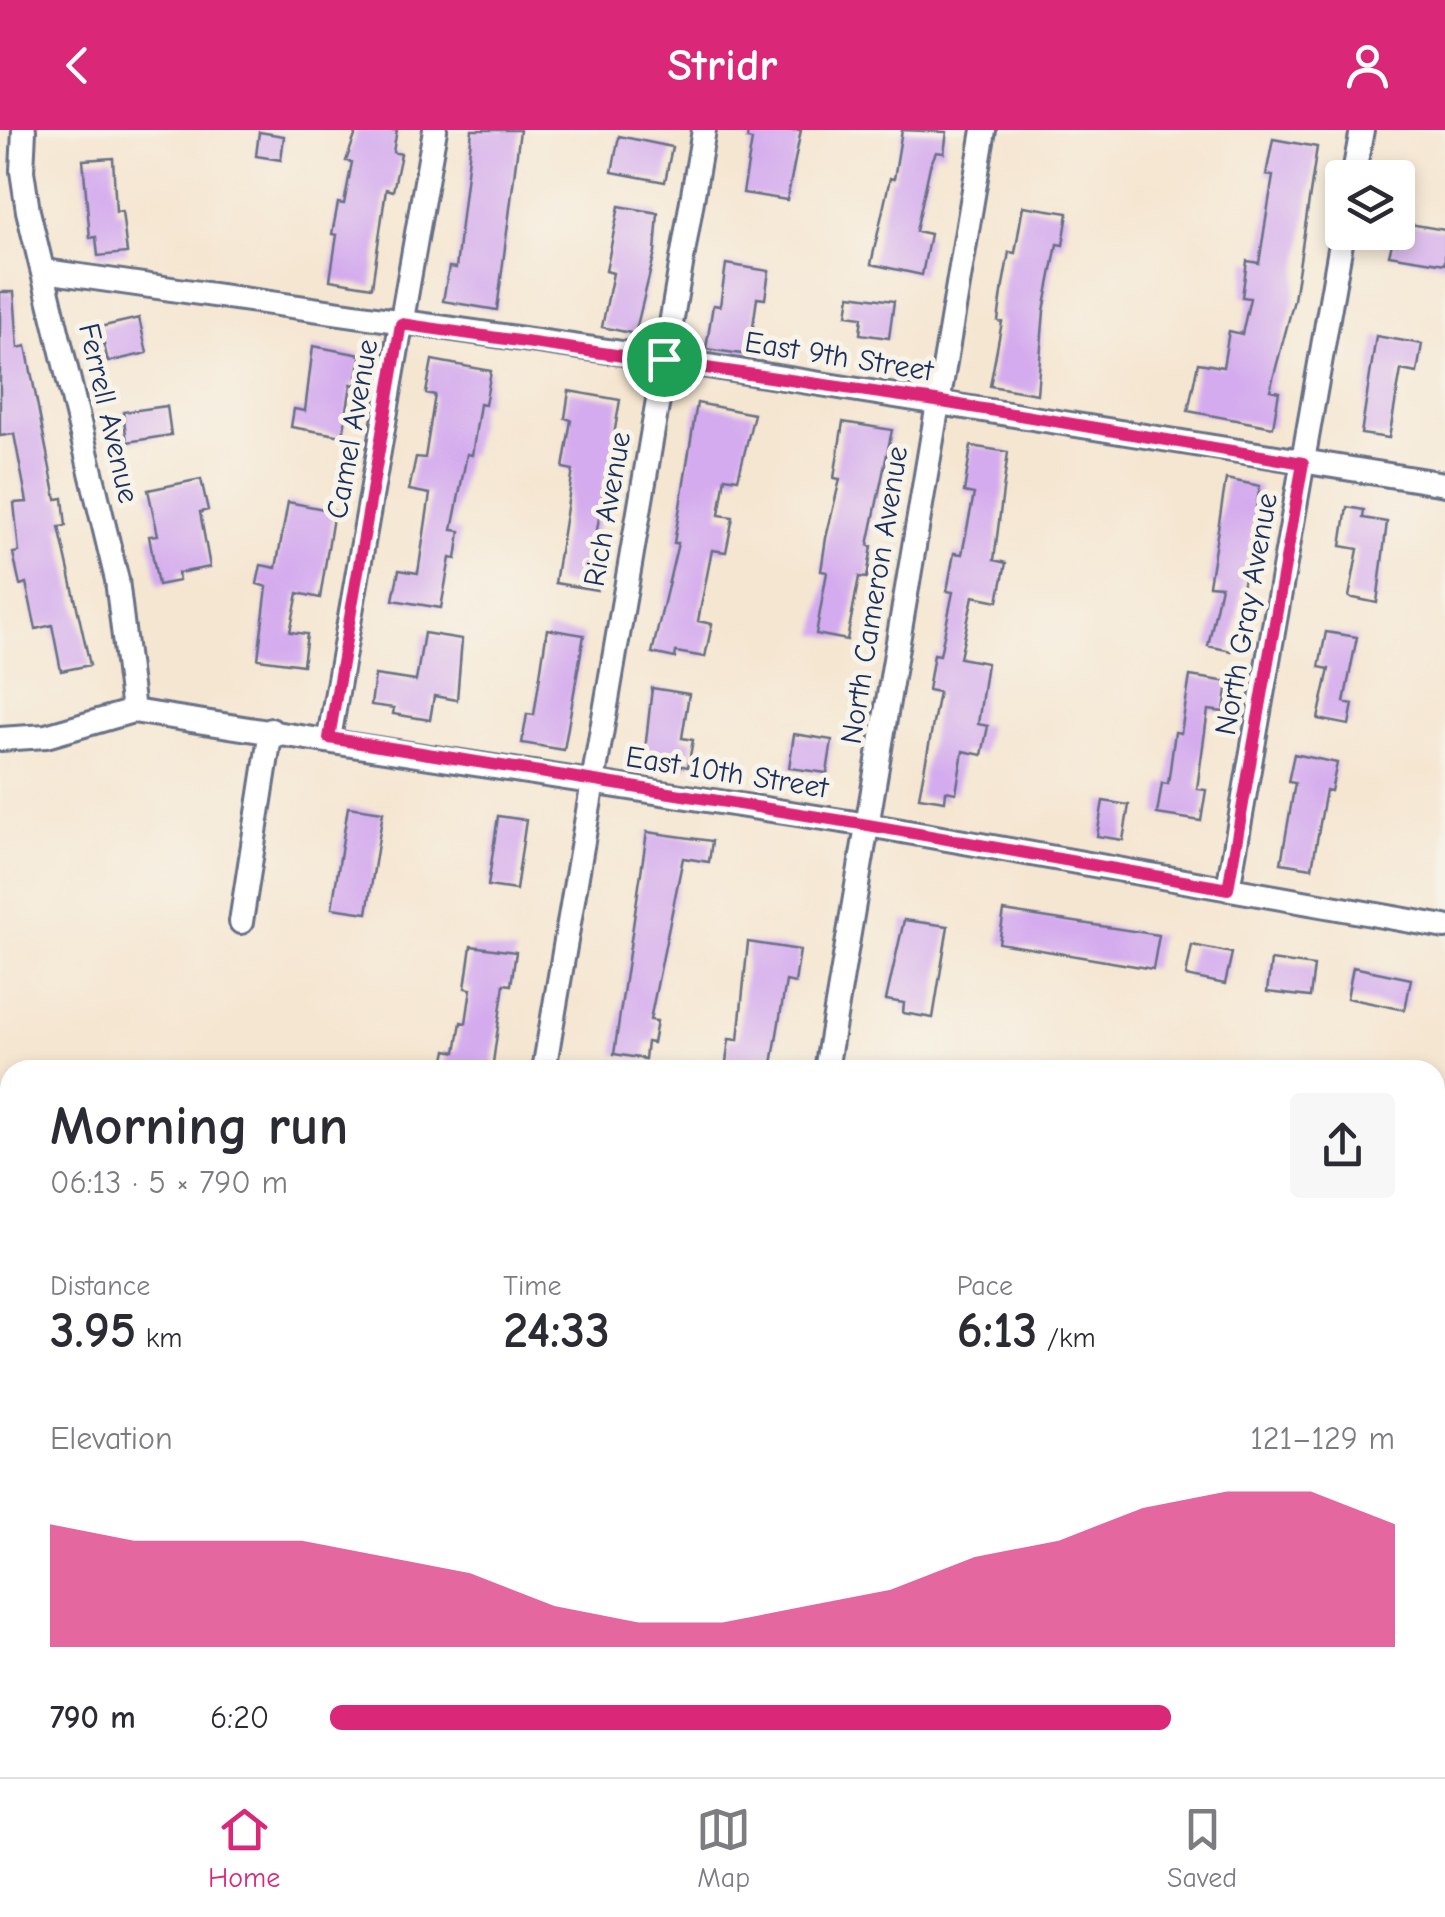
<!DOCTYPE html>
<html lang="en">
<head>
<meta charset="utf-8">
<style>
	body { margin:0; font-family:"Comic Neue",sans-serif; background:#f7f7f7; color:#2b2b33; height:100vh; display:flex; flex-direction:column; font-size:38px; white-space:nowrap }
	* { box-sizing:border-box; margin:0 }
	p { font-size:32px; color:#7c7c81 }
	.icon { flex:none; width:55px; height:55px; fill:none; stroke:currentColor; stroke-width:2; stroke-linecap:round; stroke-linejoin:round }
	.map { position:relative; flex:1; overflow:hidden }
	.details { position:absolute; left:0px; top:930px; width:1445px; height:718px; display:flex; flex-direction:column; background:#fff; border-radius:30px 30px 0 0; box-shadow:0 5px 15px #0003 }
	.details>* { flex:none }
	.controls { position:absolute; left:1325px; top:30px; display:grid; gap:20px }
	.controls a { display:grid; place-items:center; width:90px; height:90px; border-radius:10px; background:#fff; box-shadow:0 5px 15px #0003; font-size:50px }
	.pin { position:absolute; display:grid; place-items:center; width:85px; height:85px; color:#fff; margin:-42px; border:5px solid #fff; border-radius:50%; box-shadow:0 2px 10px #0007 }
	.round { display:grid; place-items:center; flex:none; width:105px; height:105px; border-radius:10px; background:#f7f7f7 }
	.head { display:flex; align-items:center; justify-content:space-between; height:170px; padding:0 50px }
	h1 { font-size:55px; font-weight:800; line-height:75px }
	.figures { display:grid; grid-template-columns:repeat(3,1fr); gap:15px; height:170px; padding:10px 50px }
	.figures div { display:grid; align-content:center }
	.figures b { font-size:50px; font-weight:800 }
	.figures small { font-size:28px; font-weight:400 }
	.figures p { font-size:28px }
	.chart { height:280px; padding:20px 50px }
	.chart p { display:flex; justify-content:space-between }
	.chart svg { width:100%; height:180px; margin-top:10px; fill:#db2777; opacity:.7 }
	ul { padding:0 50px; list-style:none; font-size:32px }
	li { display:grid; grid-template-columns:160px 120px 1fr; align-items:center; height:75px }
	li i { height:25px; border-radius:12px; background:#db2777 }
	header { display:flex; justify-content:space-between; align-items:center; height:130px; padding:0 50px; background:#db2777; color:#fff; font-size:45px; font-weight:800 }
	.dock { display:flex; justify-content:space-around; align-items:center; height:140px; border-top:2px solid #e1e1e2; background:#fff; font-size:28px; color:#7c7c81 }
	.dock a { display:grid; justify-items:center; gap:5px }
	.dock .current { color:#db2777 }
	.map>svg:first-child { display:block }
	.building { fill:#d4abee }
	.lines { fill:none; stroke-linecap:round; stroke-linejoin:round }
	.minor-casing { stroke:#676f86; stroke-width:28 }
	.minor { stroke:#fff; stroke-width:22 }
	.route-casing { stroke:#fff; stroke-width:20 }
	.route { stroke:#db2777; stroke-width:12 }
	.labels { text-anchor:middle; stroke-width:10; stroke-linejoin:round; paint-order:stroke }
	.street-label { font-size:30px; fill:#1b2f5e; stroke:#f7f3e8 }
</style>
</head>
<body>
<header><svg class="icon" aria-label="back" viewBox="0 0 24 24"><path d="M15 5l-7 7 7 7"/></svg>Stridr<svg class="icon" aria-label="person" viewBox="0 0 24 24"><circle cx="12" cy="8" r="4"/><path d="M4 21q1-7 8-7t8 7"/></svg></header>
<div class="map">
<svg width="1445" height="1647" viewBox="0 0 1445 1647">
	<rect width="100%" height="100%" fill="#f7f3e8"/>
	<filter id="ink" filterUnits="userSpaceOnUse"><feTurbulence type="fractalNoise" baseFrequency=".01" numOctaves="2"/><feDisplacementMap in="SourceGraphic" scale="20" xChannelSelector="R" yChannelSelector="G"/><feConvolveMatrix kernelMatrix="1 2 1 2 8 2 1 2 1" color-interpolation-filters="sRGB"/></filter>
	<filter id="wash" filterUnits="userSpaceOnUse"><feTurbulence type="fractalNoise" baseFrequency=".0048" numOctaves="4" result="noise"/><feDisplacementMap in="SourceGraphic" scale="40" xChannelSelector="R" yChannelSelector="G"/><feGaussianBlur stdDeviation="2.25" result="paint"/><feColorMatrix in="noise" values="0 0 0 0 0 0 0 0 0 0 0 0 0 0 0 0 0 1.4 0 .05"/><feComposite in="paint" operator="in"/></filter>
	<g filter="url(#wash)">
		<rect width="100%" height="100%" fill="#f5e6d1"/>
		<g id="blocks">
			<path class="building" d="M357 0H397L393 22 401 24 393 61 386 59 372 157 330 150 337 105 332 104 338 73 344 74 352 32 346 31Z
				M472 0H520L497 180 443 171 449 137 456 138Z
				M748 0H801L787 70 743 63 752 10 747 9Z
				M902 0 947 2 944 23 936 22 930 36 916 101 930 104 922 145 871 134 890 48 894 49Z
				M259 2 284 6 281 30 256 26Z
				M619 6 672 17 665 52 612 42Z
				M1273 9 1317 17 1294 170 1270 260 1279 262 1273 297 1188 281 1198 233 1223 237 1229 201 1242 204 1250 168 1242 167 1247 131 1259 133 1273 46 1266 45Z
				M113 28 116 82 122 81 127 123 98 126 96 107 90 108 83 30Z
				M619 76 658 83 655 122 635 204 602 197 613 143 606 141Z
				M1023 76 1068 83 1063 115 1057 114 1044 181 1037 264 990 256 1002 192 998 191 1003 155 1009 122 1015 123Z
				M1398 92 1445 100V134L1389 125Z
				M726 134 769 141 765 169 757 168 749 225 706 219 713 175 720 176Z
				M0 162H14L18 218 26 216 56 369 63 368 66 396 59 397 90 535 61 541 52 495 36 499 26 453 20 455 13 423 19 422 14 373 27 372 14 304 0 306Z
				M850 165 894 171 889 208 860 204 862 187 847 185Z
				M139 188 147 223 108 232 100 197Z
				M1376 206 1422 214 1417 243 1401 240 1389 308 1361 304Z
				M313 216 361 225 356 255 351 254 343 306 291 297 294 279 305 281Z
				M432 230 491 241 485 275 480 274 472 325 467 324 452 400 460 401 456 429 450 428 441 478 393 470 399 440 418 443 430 364 409 360 416 327 425 328 435 265 426 263Z
				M569 261 620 270 613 311 621 313 618 333 610 332 606 346 595 412 604 413 597 460 555 453 573 340 563 338 571 290 565 288Z
				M697 273 754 284 738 349 725 347 719 385 733 387 726 422 712 420 698 491 712 494 705 527 676 522 675 528 652 523 678 413H674Z
				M167 276 171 305 127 312 123 282Z
				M843 292 892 300 868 415 872 416 867 448 859 447 847 510 816 504 827 442 821 441 826 408 840 349 834 348Z
				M971 316 1008 322 994 430 1006 433 998 471 973 466 960 528 987 533 978 594 988 596 982 625 963 621 956 663 946 661 945 671 919 667 939 562 928 560 934 524 940 525 953 462 947 461 954 423 962 424 974 364 964 362Z
				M201 349 208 380 200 382 210 437 178 443 179 451 158 455 149 406 158 405 148 360Z
				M1226 349 1260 356 1231 521 1208 516 1221 456 1209 455Z
				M288 372 334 381 320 468 298 463 290 502 307 504 303 535 258 529 267 457 257 454 261 435 276 438Z
				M1347 377 1364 380 1363 388 1387 392 1377 473 1349 467 1358 419 1341 416Z
				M547 499 584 505 564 620 522 613 527 584 534 585Z
				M1326 502 1357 507 1344 572 1353 574 1349 595 1318 589 1329 539 1319 537Z
				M424 503 462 509 457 570 434 566 430 590 393 584 394 578 371 575 375 545 416 551Z
				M1190 546 1228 552 1224 582 1208 580 1197 659 1206 660 1201 691 1157 684 1162 653 1168 654 1175 602 1181 603Z
				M652 558 689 564 682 608 693 610 688 637 644 629Z
				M794 604 832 610 827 643 789 638Z
				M1294 624 1337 633 1331 661 1326 660 1312 738 1281 733 1295 653 1288 652Z
				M1103 671 1129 675 1123 710 1097 706Z
				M348 677 383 682 367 783 332 778Z
				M498 686 526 690 516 760 488 756Z
				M647 702 712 711 709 732 683 728 650 890 657 891 653 913 647 912 645 929 614 924Z
				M1004 781 1159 805 1153 839 999 813Z
				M904 790 948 796 933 888 903 883 904 873 886 870Z
				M748 812 800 820 795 853 786 851 771 940H725L729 909 738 910Z
				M1192 815 1232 823 1225 854 1186 846Z
				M471 816 516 822 511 855 504 854 492 940H443L447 920 456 922 461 892 466 893 471 859 465 858Z
				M1271 830 1314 836 1310 867 1267 862Z
				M1353 837 1411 849 1405 880 1347 868Z"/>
		</g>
	</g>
	<g filter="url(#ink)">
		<use href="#blocks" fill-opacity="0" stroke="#676f86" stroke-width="2.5"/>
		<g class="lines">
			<g class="minor-casing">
				<path id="minor" d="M24 0 22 41 28 81 117 450 133 581
					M1353 48 1362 0
					M45 141 664 229 1445 354
					M329 608 435 0
					M0 609 46 606 133 581 868 695 1445 797
					M1228 759 1343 102
					M241 792 271 600
					M544 940 704 0
					M826 940 984 0
					M1435 1240 1445 1241
					M0 1325 10 1283
					M1435 1405 1445 1339
					M0 1549 10 1550
					M586 1638 653 1647
					M177 1647H179
					M431 1647 432 1638
					M706 1647 707 1638
					M1057 1647 1058 1638
					M1398 1647 1400 1638"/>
			</g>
			<use href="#minor" class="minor"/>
		</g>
	</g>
	<g class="lines" filter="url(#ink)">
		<g class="route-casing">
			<path id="route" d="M401 194 936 271 1303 333 1228 759 868 695 329 608Z"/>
		</g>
		<use href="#route" class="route"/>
	</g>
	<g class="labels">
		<g class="street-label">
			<text transform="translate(839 226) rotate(9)" y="10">East 9th Street</text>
			<text transform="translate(109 283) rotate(77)" y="10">Ferrell Avenue</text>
			<text transform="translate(352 299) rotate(-80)" y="10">Camel Avenue</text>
			<text transform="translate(607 379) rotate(-80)" y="10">Rich Avenue</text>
			<text transform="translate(874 465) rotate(-81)" y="10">North Cameron Avenue</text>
			<text transform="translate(1246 484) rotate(-80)" y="10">North Gray Avenue</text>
			<text transform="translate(727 642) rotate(9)" y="10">East 10th Street</text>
		</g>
	</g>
</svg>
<div class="controls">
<a><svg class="icon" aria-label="layers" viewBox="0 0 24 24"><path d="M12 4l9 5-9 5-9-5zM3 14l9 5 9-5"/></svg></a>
</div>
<div class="pin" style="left:664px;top:229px;background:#1e9e55"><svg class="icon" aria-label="arrive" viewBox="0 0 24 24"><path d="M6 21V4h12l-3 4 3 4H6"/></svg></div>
<section class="details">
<div class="head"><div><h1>Morning run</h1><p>06:13 · 5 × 790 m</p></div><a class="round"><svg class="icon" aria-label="share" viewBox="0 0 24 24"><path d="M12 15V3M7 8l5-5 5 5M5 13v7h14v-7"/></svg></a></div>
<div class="figures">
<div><p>Distance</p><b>3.95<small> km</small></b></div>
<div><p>Time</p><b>24:33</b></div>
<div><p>Pace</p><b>6:13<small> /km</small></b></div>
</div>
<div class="chart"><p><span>Elevation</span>121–129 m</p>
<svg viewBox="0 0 160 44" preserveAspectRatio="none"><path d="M0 44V14L10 18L20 18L30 18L40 22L50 26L60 34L70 38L80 38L90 34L100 30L110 22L120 18L130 10L140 6L150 6L160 14V44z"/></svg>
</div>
<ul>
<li><b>790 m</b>6:20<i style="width:79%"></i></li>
</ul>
</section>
</div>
<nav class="dock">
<a class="current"><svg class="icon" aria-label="home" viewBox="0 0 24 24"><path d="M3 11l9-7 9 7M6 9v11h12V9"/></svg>Home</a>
<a><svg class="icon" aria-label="map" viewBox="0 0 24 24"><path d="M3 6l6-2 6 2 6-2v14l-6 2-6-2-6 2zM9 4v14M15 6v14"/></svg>Map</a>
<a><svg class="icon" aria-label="saved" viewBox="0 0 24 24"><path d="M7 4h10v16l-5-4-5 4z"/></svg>Saved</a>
</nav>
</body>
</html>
